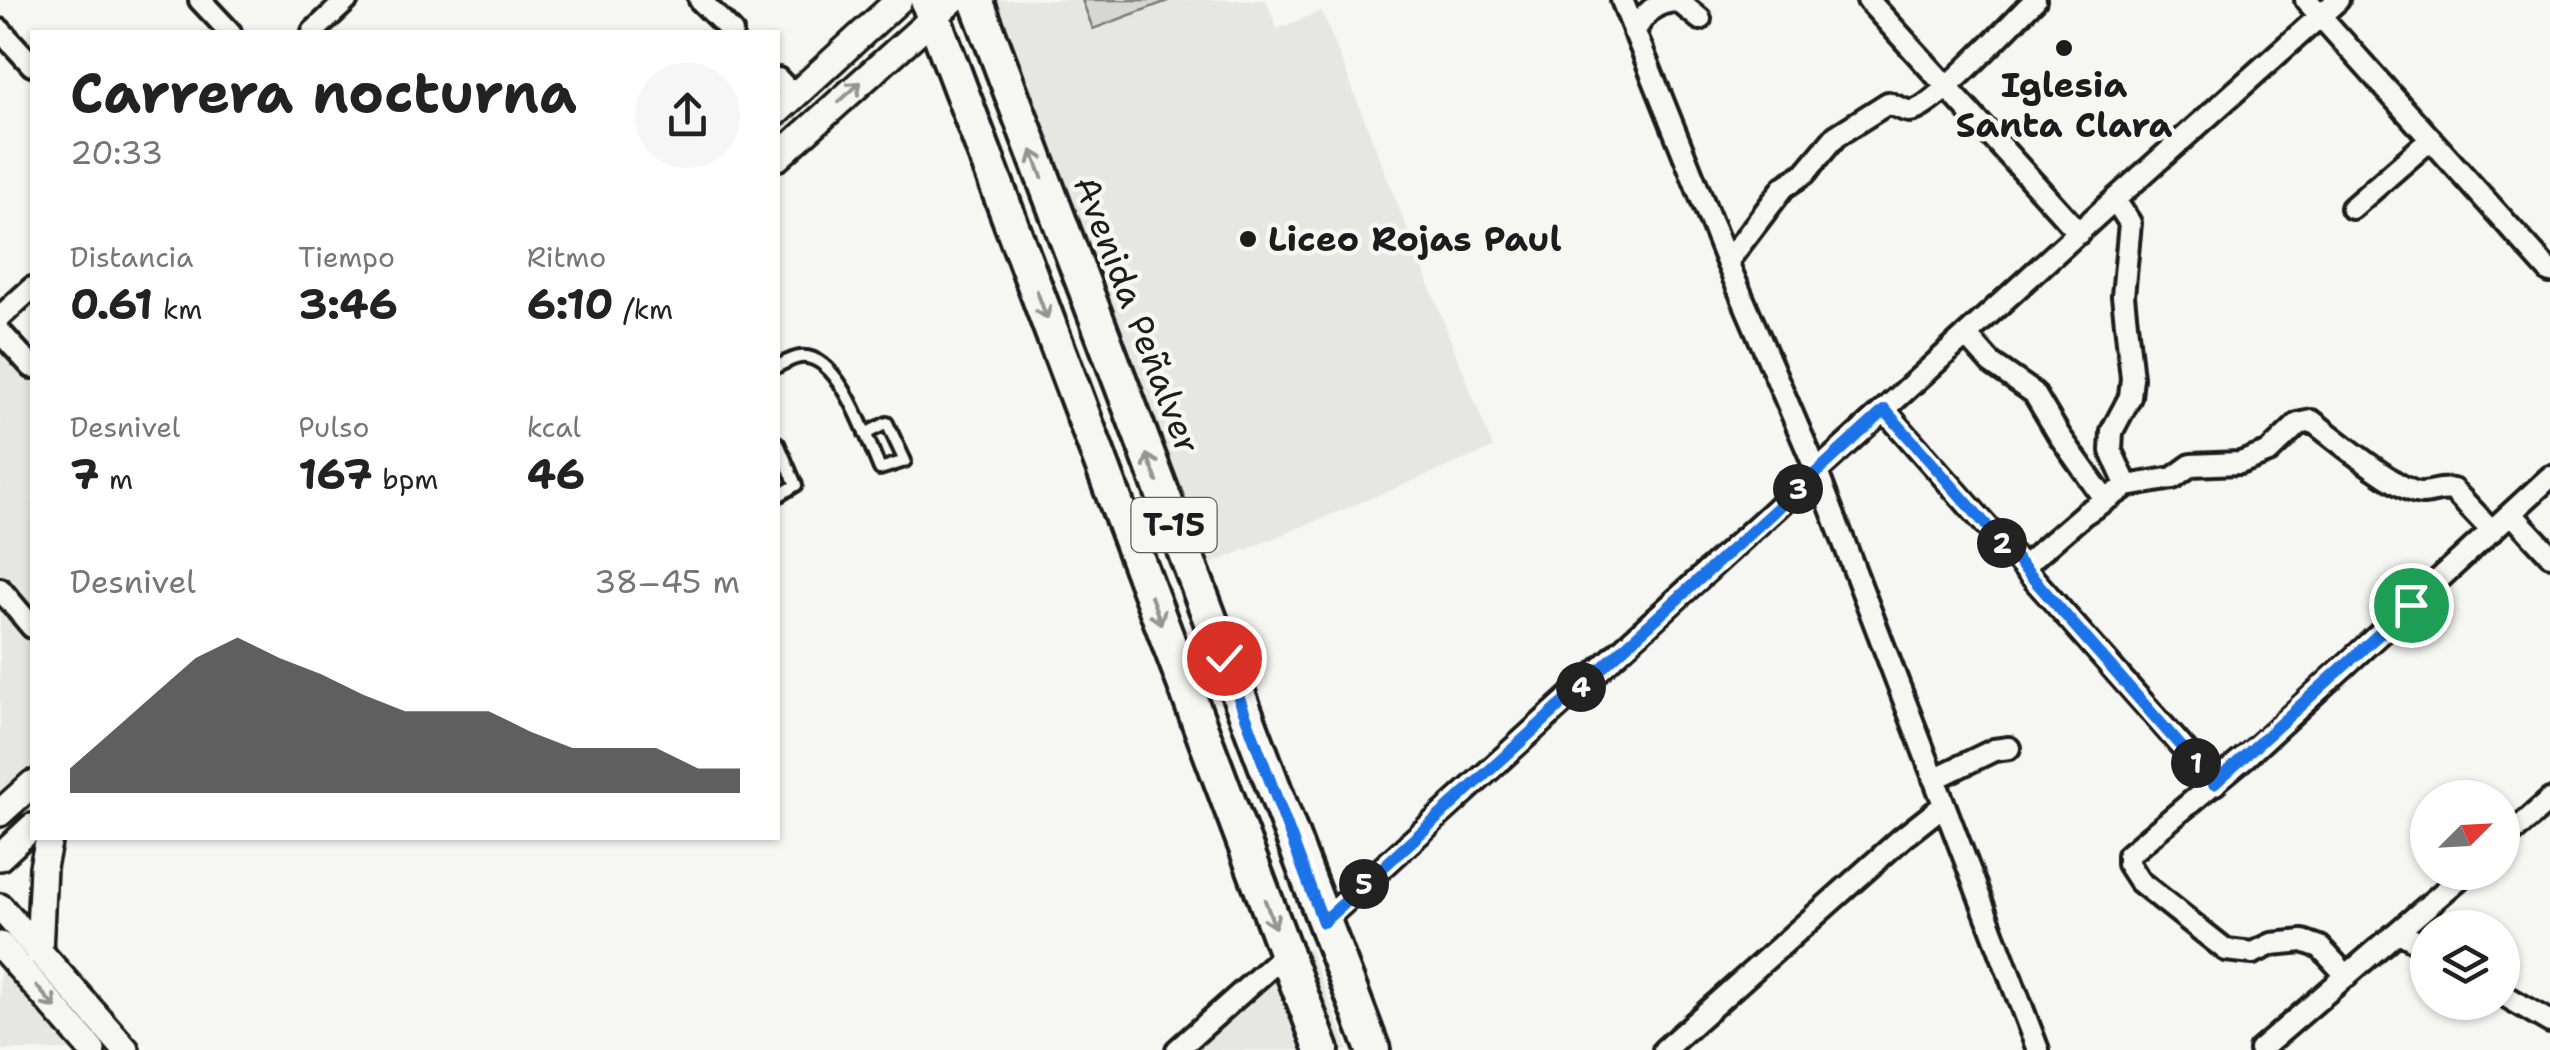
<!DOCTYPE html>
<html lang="es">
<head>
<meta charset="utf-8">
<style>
	body { margin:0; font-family:"Shantell Sans",sans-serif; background:#f6f6f6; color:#222; height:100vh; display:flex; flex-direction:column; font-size:38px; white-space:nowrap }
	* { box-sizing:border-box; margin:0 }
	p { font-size:32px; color:#767676 }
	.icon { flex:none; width:55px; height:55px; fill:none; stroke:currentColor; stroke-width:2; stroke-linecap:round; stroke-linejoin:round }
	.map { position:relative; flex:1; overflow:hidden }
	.drawer { position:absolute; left:30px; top:30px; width:750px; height:810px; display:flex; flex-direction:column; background:#fff; border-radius:0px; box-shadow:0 2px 8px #0004 }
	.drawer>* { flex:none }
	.needle { width:65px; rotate:66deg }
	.buttons { position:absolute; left:2410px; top:780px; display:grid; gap:20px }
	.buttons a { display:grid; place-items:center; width:110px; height:110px; border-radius:50%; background:#fff; box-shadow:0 2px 8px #0004; font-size:50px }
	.pin { position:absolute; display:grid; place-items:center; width:85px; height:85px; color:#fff; margin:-42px; border:5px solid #fff; border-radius:50%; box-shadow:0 2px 10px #0007 }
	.km { position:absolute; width:50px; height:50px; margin:-25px; border-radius:50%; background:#222; color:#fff; font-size:28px; line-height:50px; text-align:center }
	.round { display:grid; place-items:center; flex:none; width:105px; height:105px; border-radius:52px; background:#f6f6f6 }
	.head { display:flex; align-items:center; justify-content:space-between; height:170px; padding:0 40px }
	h1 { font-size:55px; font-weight:700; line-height:75px }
	.stats { display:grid; grid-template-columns:repeat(3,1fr); gap:15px; height:170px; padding:10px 40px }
	.stats div { display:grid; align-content:center }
	.stats b { font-size:42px; font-weight:700 }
	.stats small { font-size:28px; font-weight:400 }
	.stats p { font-size:28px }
	.chart { height:280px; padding:20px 40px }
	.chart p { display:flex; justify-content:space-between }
	.chart svg { width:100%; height:180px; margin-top:10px; fill:#1c1c1c; opacity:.7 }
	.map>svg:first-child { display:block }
	.built { fill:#e6e6e2 }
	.pitch { fill:#d6d6d2; stroke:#797977; stroke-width:2.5 }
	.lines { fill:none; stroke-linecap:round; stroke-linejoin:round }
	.service-casing { stroke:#1c1c1c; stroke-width:18 }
	.minor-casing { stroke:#1c1c1c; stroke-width:28 }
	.tertiary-casing { stroke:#1c1c1c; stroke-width:32 }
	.primary-casing { stroke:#1c1c1c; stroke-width:40 }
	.service { stroke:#f6f6f2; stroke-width:10 }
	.minor { stroke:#f6f6f2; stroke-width:20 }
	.tertiary { stroke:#f6f6f2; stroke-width:25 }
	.primary { stroke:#f6f6f2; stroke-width:32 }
	.oneway { stroke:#949492 }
	.route-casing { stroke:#fff; stroke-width:20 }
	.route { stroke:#1a73e8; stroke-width:12 }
	.poi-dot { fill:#1c1c1c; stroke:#f6f6f2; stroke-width:4 }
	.labels { text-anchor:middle; stroke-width:9; stroke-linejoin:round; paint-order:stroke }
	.shield { fill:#f6f6f2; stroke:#5d5d5c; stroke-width:2.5 }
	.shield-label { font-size:32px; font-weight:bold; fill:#1c1c1c }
	.poi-label { font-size:35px; font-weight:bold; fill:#1c1c1c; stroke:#f6f6f2 }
	.street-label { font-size:35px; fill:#1c1c1c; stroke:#f6f6f2 }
</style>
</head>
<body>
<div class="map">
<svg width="2550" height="1050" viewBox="0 0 2550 1050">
	<rect width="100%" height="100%" fill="#f6f6f2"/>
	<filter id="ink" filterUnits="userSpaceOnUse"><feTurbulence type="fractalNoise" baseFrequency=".01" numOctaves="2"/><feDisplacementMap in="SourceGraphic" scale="20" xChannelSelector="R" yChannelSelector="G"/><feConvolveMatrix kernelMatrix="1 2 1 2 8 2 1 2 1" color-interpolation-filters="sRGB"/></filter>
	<g filter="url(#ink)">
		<path class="built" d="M997 0H1266L1277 29 1322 11 1493 448 1206 566Z
			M0 336 32 372V803L0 832Z
			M0 925 112 1050H0Z
			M1309 948 1348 1050H1195Z"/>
		<path class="pitch" d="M1082 0H1168V1L1093 29Z"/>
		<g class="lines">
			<g class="service-casing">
				<path id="service" d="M778 366C784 363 792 358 800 357 839 352 867 439 880 469L905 461 887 423 865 434
					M778 443 796 485 778 496"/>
			</g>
			<g class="minor-casing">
				<path id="minor" d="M200 0 230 32
					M700 0 732 32
					M1622 0 1727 262 1817 472 2038 1050
					M1868 0 2079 233
					M2306 0 2550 272
					M0 30 32 65
					M313 32 347 0
					M1634 32C1646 12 1654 2 1678 1L1700 19
					M778 79 794 96
					M2115 200 2130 223 2123 296 2132 378 2130 397 2112 431 2111 451 2127 486
					M2352 208 2431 139
					M1727 262 1784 187 1805 173 1836 136 1888 103C1894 105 1904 111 1910 111 1930 112 2016 18 2035 0
					M0 317 32 288
					M0 332 32 367
					M1967 336 1991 363 2034 393 2059 435 2105 500
					M1885 411 2215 784
					M2511 513 2550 555
					M2023 567 2084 514 2127 486 2173 478 2191 465 2240 463 2269 452 2298 424 2312 421C2332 436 2400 493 2421 493 2432 493 2439 488 2453 490L2492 531
					M0 589 32 627
					M1934 779 1994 750 2009 748
					M2502 842 2550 800
					M1323 922 2103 210 2338 0
					M2399 932 2428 948
					M2347 976 2320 947 2303 941 2272 944 2253 953 2226 950 2139 881 2128 864V855L2249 754 2550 477
					M2502 994 2550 1022
					M1177 1050 1285 954
					M1664 1050 1902 838 1944 805
					M2260 1050 2467 872"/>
			</g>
			<g class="tertiary-casing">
				<path id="tertiary" d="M778 111 899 0
					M778 157 953 0
					M0 813 32 784
					M0 857 32 827
					M0 907 126 1050
					M0 945 92 1050
					M39 952 43 867 49 838"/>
			</g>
			<g class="primary-casing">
				<path id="primary" d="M927 0 1322 1050
					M976 0 1373 1050"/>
			</g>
			<use href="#service" class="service"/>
			<use href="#minor" class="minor"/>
			<use href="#tertiary" class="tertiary"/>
			<use href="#primary" class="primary"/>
		</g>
		<defs><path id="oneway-shaft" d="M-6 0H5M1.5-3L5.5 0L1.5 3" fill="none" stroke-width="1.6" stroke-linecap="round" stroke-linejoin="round" transform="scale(2.5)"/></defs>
		<g class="oneway">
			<use href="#oneway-shaft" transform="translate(850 92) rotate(-42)"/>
			<use href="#oneway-shaft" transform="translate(1037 164) rotate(-111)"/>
			<use href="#oneway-shaft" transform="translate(1042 305) rotate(70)"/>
			<use href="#oneway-shaft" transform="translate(1152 468) rotate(-111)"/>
			<use href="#oneway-shaft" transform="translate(1156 610) rotate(70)"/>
			<use href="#oneway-shaft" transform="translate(1270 914) rotate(70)"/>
			<use href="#oneway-shaft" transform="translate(46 997) rotate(49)"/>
		</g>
	</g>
	<g class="lines" filter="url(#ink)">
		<g class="route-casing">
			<path id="route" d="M1224 658 1323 922 1885 410 2214 784 2411 605"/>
		</g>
		<use href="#route" class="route"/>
	</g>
	<g class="poi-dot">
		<circle cx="2064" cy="48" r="10"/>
		<circle cx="1248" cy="239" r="10"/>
	</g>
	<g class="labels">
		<rect class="shield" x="1131.5" y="498" width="85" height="54" rx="8"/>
		<g class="shield-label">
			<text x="1174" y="536">T-15</text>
		</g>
		<g class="poi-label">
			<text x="2064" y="97">Iglesia<tspan x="2064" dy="40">Santa Clara</tspan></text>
			<text x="1268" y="251" text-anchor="start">Liceo Rojas Paul</text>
		</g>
		<g class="street-label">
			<text transform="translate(1137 315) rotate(69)" y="12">Avenida Peñalver</text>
		</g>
	</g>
</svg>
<div class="buttons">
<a><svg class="needle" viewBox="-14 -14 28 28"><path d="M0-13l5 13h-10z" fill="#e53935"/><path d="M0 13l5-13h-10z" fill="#767676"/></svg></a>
<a><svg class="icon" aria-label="layers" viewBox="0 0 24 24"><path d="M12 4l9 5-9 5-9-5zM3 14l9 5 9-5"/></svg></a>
</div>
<div class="pin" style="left:2411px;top:605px;background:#1e9e55"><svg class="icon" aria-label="arrive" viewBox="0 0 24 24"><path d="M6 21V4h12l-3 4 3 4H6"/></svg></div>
<div class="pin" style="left:1224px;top:658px;background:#d93025"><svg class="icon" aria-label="check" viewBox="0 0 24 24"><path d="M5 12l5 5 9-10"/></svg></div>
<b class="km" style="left:2196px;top:763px">1</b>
<b class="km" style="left:2002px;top:543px">2</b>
<b class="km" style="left:1798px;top:489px">3</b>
<b class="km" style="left:1581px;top:687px">4</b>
<b class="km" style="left:1364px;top:884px">5</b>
<section class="drawer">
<div class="head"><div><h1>Carrera nocturna</h1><p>20:33</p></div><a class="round"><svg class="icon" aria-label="share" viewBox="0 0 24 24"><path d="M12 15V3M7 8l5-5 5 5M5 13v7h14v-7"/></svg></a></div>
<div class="stats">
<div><p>Distancia</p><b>0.61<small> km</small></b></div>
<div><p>Tiempo</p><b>3:46</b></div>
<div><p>Ritmo</p><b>6:10<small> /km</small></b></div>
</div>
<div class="stats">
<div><p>Desnivel</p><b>7<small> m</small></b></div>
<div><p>Pulso</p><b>167<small> bpm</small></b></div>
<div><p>kcal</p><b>46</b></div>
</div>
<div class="chart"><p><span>Desnivel</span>38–45 m</p>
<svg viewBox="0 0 160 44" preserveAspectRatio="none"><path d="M0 44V38L10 29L20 20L30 11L40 6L50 11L60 15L70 20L80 24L90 24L100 24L110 29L120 33L130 33L140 33L150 38L160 38V44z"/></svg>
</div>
</section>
</div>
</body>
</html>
